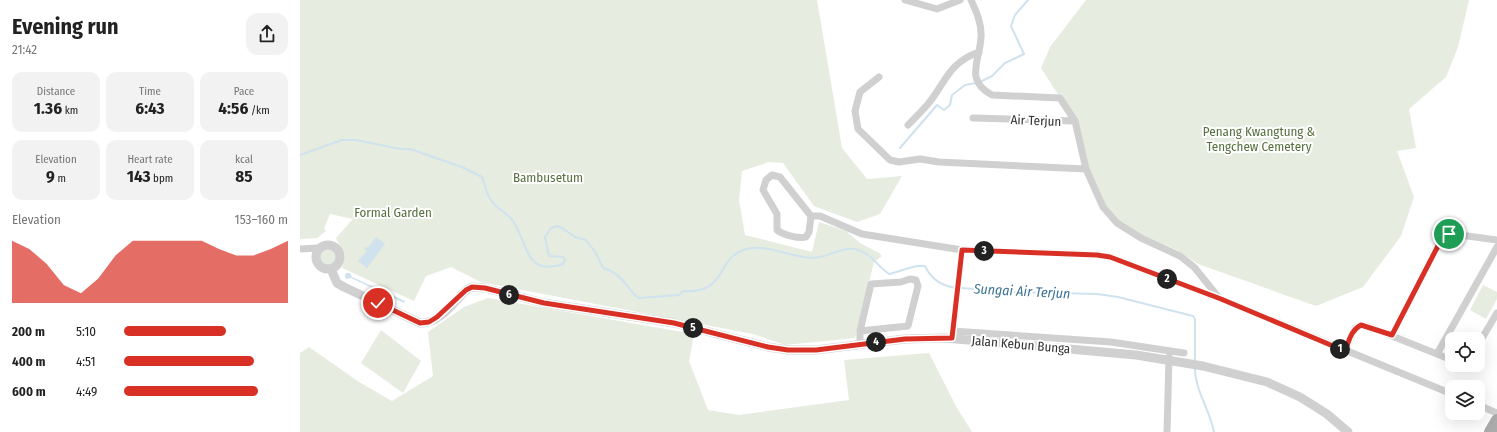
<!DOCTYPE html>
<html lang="en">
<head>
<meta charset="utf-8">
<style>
	body { margin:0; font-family:"Fira Sans Condensed",sans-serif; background:#f2f2f2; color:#222; height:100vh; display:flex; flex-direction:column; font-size:15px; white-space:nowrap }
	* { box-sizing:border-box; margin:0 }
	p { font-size:13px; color:#767676 }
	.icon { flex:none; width:22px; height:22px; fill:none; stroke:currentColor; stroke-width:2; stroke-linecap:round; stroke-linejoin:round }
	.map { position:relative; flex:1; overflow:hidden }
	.details { display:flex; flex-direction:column; background:#fff; width:300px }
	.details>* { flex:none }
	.buttons { position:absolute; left:1145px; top:332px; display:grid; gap:8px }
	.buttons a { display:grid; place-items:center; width:40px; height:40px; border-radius:8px; background:#fff; box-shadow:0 4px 16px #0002; font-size:20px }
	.pin { position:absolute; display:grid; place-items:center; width:34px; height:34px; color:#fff; margin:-17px; border:2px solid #fff; border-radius:50%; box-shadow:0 1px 4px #0007 }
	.km { position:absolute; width:20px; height:20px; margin:-10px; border-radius:50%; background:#222; color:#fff; font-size:11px; line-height:20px; text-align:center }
	.round { display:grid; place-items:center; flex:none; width:42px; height:42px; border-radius:12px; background:#f2f2f2 }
	.head { display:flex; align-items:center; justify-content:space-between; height:68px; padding:0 12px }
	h1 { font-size:22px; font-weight:700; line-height:30px }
	.metrics { display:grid; grid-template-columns:repeat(3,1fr); gap:6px; height:68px; padding:4px 12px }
	.metrics div { display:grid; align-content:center; border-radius:10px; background:#f2f2f2; text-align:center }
	.metrics b { font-size:17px; font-weight:700 }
	.metrics small { font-size:11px; font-weight:400 }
	.metrics p { font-size:11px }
	.chart { height:112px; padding:8px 12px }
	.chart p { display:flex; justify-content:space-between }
	.chart svg { width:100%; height:72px; margin-top:4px; fill:#d93025; opacity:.7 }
	ul { padding:0 12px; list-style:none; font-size:13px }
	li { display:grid; grid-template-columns:64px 48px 1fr; align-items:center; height:30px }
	li i { height:10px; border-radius:5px; background:#d93025 }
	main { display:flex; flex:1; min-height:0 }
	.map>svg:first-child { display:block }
	.green { fill:#e6ecdf }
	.water { fill:#cfe2ee }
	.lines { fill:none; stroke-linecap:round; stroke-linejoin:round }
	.stream { stroke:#cfe2ee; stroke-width:2 }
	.minor { stroke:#d0d0d0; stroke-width:7 }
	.tertiary { stroke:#d0d0d0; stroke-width:9 }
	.primary { stroke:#ababab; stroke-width:12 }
	.route-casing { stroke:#fff; stroke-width:8 }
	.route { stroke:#d93025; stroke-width:5 }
	.labels { text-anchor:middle; stroke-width:4; stroke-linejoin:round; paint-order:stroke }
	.street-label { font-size:13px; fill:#333; stroke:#fff }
	.park-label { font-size:13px; fill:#56703f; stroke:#fff }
	.water-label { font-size:14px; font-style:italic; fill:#3f7597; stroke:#fff }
</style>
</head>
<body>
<main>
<section class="details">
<div class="head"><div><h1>Evening run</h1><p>21:42</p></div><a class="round"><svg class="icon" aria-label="share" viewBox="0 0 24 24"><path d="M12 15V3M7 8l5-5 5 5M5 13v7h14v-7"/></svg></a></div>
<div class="metrics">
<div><p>Distance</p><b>1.36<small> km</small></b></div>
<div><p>Time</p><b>6:43</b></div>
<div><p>Pace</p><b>4:56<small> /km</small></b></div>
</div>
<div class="metrics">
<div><p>Elevation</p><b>9<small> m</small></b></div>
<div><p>Heart rate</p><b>143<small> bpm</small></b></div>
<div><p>kcal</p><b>85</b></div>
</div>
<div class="chart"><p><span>Elevation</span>153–160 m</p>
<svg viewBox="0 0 160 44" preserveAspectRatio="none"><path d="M0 44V6L10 11L20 20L30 33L40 38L50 29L60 15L70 6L80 6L90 6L100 6L110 6L120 11L130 15L140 15L150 11L160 6V44z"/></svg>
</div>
<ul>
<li><b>200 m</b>5:10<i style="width:62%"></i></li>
<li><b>400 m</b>4:51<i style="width:79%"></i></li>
<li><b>600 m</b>4:49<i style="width:82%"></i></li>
</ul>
</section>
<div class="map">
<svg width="1197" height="432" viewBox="0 0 1197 432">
	<rect width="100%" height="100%" fill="#fff"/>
	<path class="green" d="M0 0H517L542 148 567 179 602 176 580 214 557 222 514 206 483 163 469 162 442 171 439 200 445 235 512 252 519 222 546 231 560 243 579 253 582 256 574 262 555 338 485 345 453 334 181 282 151 267 126 276 114 301 42 268 45 255 36 238 53 219 30 214 24 228 26 231 17 238 0 239Z
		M786 0H1169L1158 47 1146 77 1109 109 1116 148 1097 151 1114 197 1101 236 1063 287 1016 306 898 264 877 250 826 228 804 211 786 174 777 124 741 68 750 47Z
		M20 257a9 9 0 1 1 18 0a9 9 0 1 1-18 0Z
		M1183 285 1197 292V299L1186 319 1170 310Z
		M188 298 394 334 389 361 408 410 439 415 549 400 544 360 629 353 657 408 672 432H0V353L9 347 59 382 92 401 133 376 128 332 164 307Z
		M81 330 121 361 103 393 61 363Z"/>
	<path class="water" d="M76 237 85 244 67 268 58 261 67 251 64 248 66 247 68 248Z
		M46 273H50L52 277 105 301 104 303 51 278 46 279 45 276Z"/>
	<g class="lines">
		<path class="stream" d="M680 82 692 76 705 63 724 54 711 26 715 15 728 0
			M600 148 637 105 644 110 650 105 652 95 665 85 676 83
			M0 155 42 140H56L100 149H110L162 167 182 177C185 184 186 194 191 200 196 209 207 212 213 221 228 243 225 277 263 264L265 260 263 257 249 256 245 237 251 228 257 226 262 228 275 237 286 240 296 253 303 268C319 272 326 285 336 296L339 298 379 295 383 291C426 294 416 262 441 251 464 241 490 258 513 258 528 258 543 245 558 250 572 254 577 266 589 274 601 272 613 264 625 266 631 279 642 286 656 288
			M661 288 715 292 797 294 818 297 893 316 895 319V362
			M895 368C895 391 910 410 914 432"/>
		<path class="minor" d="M605 0 637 9 660 0
			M671 0C676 11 682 24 681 37 680 61 664 80 692 95L760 98 775 121 786 169 803 207 817 223 841 238 880 256 894 267 920 299
			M579 77 560 92 555 111 558 129 590 160 599 162 620 159 639 162 786 169
			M673 118 775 121
			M608 125C615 118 622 111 628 104 646 82 648 63 679 52
			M472 175 480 177 511 216 509 232 506 237C499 239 483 235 477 230V214L463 190 466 180Z
			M511 216H520L562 234 662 250 797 255 810 257 921 299 1152 394
			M0 249 19 248
			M560 331 571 284 601 282 610 279 616 280 618 286 608 326 560 331V344
			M653 331 811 342 884 353
			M653 334 662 250
			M1092 335 1142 238 1153 234 1197 240
			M1178 345 1197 313
			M1045 351 1055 328 1061 325 1067 326 1152 360
			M1137 354 1197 247
			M1178 405 1197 413
			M867 432 869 357"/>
		<path class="tertiary" d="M16 257a12 12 0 1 1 24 0a12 12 0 1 1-24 0Z
			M31 269 37 283 44 287 120 323C139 324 154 302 166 290L172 287 185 288 244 303 374 323 468 347 488 350H516L605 339 645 338 836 355 903 366 967 382 1000 397 1027 414 1048 432"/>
		<path class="primary" d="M1190 432 1197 420"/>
	</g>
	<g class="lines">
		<g class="route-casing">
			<path id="route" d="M78 303 120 323 129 322 137 317 166 290 172 287 185 288 244 303 374 323 468 347 488 350H516L605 339 652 338 662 250 797 255 810 257 921 299 1045 351C1049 341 1051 330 1061 325L1092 335 1140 242 1149 234"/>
		</g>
		<use href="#route" class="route"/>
	</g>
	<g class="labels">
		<g class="street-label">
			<text transform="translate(736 120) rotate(2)" y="5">Air Terjun</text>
			<text transform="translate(721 344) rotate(5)" y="5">Jalan Kebun Bunga</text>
		</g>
		<g class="park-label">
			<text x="959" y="136">Penang Kwangtung &amp;<tspan x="959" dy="15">Tengchew Cemetery</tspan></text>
			<text x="248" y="182">Bambusetum</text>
			<text x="93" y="217">Formal Garden</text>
		</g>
		<g class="water-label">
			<text transform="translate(722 291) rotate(3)" y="5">Sungai Air Terjun</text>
		</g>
	</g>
</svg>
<div class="buttons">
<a><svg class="icon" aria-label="locate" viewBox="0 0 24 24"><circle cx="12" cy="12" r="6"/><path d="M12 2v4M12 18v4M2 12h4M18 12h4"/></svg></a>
<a><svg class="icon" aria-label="layers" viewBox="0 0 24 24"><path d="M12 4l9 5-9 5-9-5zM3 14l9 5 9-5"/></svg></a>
</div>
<div class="pin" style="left:1149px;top:234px;background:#1e9e55"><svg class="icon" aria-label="arrive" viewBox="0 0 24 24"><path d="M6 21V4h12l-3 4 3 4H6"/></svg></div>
<div class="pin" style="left:78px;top:303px;background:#d93025"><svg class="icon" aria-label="check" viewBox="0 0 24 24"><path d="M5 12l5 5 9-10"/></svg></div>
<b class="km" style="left:1040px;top:349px">1</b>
<b class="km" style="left:867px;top:279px">2</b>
<b class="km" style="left:684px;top:251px">3</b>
<b class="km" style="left:576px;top:342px">4</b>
<b class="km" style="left:393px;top:328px">5</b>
<b class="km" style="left:209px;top:295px">6</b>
</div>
</main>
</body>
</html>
